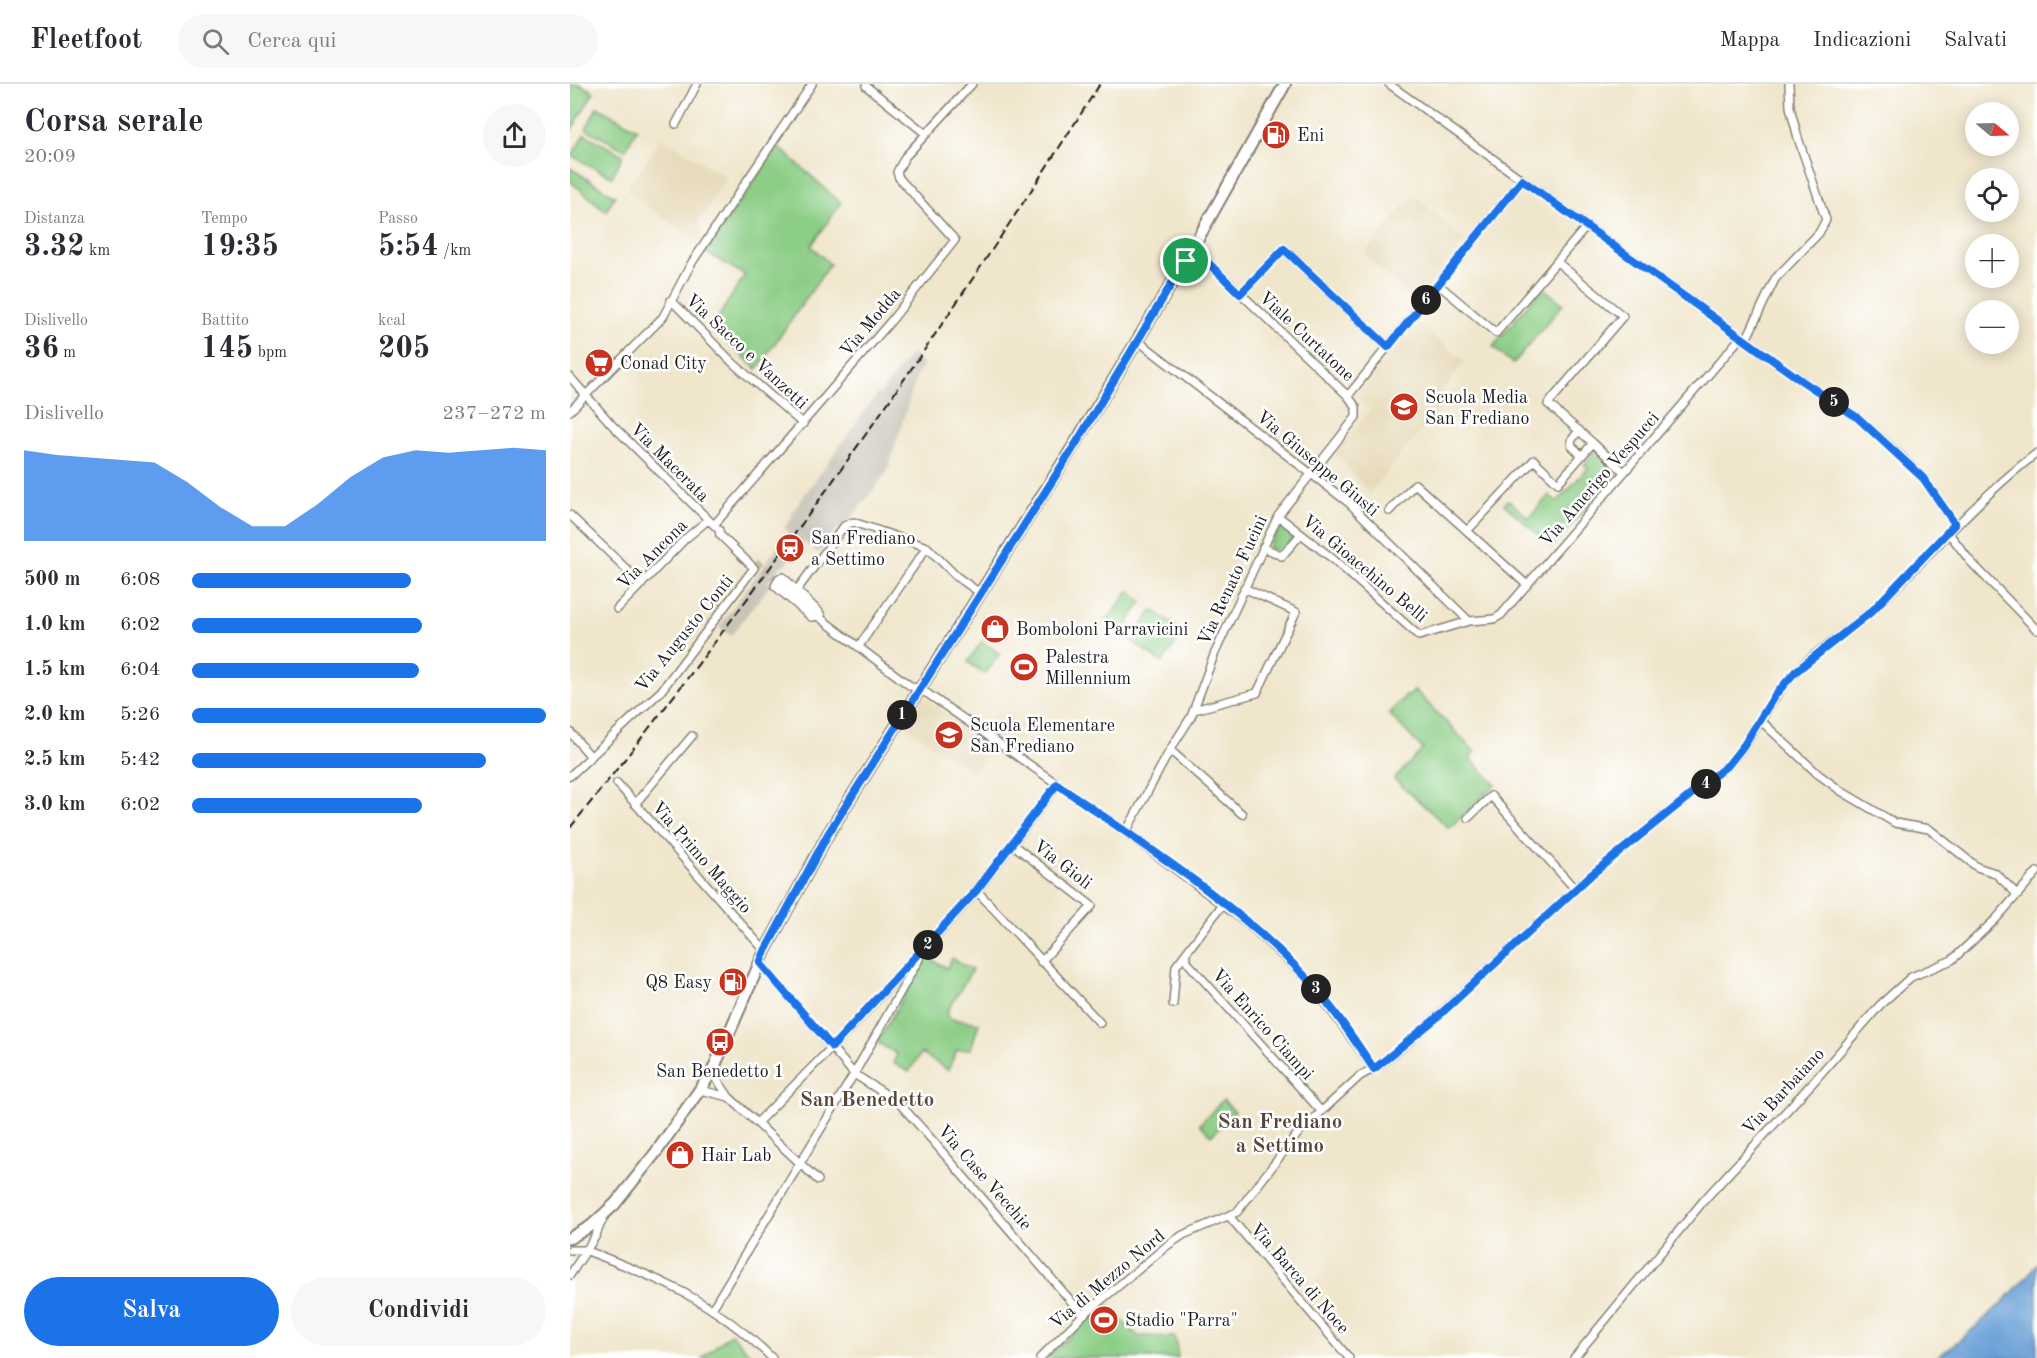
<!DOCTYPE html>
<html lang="it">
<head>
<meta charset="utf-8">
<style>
	body { margin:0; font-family:"Old Standard TT",serif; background:#f7f7f7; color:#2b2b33; height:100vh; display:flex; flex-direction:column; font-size:22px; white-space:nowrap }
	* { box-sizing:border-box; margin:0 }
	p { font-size:20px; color:#7c7c81 }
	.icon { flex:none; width:33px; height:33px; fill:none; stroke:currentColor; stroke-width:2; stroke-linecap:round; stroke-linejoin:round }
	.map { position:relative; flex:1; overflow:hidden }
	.panel { display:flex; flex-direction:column; background:#fff; width:570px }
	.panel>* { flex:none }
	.needle { width:39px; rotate:109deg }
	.buttons { position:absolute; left:1395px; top:18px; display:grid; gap:12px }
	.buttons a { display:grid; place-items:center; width:54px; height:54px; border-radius:50%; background:#fff; box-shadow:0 3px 15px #0003; font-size:30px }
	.pin { position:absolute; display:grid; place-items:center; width:51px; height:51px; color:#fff; margin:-26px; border:3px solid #fff; border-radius:50%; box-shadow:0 2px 6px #0007 }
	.km { position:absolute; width:30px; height:30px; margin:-15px; border-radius:50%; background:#222; color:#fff; font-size:16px; line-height:30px; text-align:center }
	.round { display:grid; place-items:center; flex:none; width:63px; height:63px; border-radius:32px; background:#f7f7f7 }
	.summary { display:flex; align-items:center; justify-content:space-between; height:102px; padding:0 24px }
	h1 { font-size:33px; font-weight:700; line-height:45px }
	.stats { display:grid; grid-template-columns:repeat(3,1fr); gap:9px; height:102px; padding:6px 24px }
	.stats div { display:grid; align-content:center }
	.stats b { font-size:30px; font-weight:700 }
	.stats small { font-size:16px; font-weight:400 }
	.stats p { font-size:16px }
	.chart { height:168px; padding:12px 24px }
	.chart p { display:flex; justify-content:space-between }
	.chart svg { width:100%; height:108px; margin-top:6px; fill:#1a73e8; opacity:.7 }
	.primary-button { display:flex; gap:12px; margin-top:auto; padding:12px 24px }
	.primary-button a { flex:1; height:69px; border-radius:36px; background:#1a73e8; color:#fff; font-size:24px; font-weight:700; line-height:69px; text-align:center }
	.primary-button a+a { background:#f7f7f7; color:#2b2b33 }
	ul { padding:0 24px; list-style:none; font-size:20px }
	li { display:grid; grid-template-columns:96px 72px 1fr; align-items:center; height:45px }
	li i { height:15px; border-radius:8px; background:#1a73e8 }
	header { display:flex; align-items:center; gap:36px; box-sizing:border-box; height:84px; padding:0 30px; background:#fff; border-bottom:2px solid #e1e1e2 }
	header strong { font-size:28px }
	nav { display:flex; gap:33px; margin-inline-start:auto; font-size:21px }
	.search { width:420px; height:54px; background:#f7f7f7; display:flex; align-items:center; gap:15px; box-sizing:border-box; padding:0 21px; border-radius:33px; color:#7c7c81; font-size:22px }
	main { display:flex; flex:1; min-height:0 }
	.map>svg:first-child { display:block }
	.built { fill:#e7daba }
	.industrial { fill:#c8c4b8 }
	.green { fill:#8cce86; stroke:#547551; stroke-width:1.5 }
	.water { fill:#679ed5; stroke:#425d78; stroke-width:1.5 }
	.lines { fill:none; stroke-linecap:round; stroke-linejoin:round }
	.street-tunnel { stroke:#c6bea9; stroke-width:7; stroke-dasharray:7 3.5; stroke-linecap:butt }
	.street-casing { stroke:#868174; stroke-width:10 }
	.primary-casing { stroke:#868174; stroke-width:14 }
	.street { stroke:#fff; stroke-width:7 }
	.primary { stroke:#fff; stroke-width:10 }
	.rail { stroke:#1c1c1c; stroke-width:2; stroke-dasharray:9 4.5; stroke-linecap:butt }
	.route-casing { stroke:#fff; stroke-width:12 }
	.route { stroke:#1a73e8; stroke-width:8 }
	.labels { text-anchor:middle; stroke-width:5; stroke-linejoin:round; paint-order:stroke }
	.poi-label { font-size:18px; fill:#1c1c1c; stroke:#fff; text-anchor:start }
	.street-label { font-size:18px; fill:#1c1c1c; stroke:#fff }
	.quarter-label { font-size:21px; font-weight:bold; fill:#59483a; stroke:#fff }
</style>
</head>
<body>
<header>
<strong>Fleetfoot</strong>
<div class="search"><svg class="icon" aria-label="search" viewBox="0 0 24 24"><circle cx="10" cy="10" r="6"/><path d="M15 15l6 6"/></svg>Cerca qui</div>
<nav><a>Mappa</a><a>Indicazioni</a><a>Salvati</a></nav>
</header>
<main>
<section class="panel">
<div class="summary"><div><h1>Corsa serale</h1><p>20:09</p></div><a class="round"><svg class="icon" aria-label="share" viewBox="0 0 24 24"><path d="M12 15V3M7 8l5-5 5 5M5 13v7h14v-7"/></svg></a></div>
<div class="stats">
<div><p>Distanza</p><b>3.32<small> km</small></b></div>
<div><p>Tempo</p><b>19:35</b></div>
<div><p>Passo</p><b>5:54<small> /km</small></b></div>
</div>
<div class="stats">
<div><p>Dislivello</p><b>36<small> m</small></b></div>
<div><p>Battito</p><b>145<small> bpm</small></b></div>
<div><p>kcal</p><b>205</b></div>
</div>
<div class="chart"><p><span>Dislivello</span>237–272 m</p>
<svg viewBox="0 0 160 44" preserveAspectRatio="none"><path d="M0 44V7L10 9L20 10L30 11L40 12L50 20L60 30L70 38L80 38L90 29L100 18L110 10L120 7L130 8L140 7L150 6L160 7V44z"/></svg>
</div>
<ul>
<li><b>500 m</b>6:08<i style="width:62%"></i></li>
<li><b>1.0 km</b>6:02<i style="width:65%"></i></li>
<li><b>1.5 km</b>6:04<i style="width:64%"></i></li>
<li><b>2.0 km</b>5:26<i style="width:100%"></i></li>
<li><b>2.5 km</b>5:42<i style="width:83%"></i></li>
<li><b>3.0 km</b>6:02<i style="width:65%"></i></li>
</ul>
<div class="primary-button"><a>Salva</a><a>Condividi</a></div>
</section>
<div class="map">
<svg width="1467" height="1274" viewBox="0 0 1467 1274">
	<rect width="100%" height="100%" fill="#fff"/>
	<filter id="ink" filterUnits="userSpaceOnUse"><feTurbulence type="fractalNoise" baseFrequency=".0167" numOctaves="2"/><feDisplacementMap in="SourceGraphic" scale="12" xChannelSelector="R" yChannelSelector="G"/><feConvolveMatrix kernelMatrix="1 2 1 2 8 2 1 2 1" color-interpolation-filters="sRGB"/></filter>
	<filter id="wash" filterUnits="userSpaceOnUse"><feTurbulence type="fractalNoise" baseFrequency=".008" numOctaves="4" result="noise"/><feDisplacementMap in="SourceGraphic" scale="24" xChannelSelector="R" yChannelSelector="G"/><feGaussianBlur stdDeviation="1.35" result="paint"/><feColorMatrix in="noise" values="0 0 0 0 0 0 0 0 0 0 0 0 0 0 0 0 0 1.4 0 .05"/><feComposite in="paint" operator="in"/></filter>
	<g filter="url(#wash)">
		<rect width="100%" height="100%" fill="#f0e6cc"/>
		<path class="built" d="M91 53 157 93 133 132 129 134 132 154 127 159 57 107Z
			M843 110 895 157 846 220 794 170Z
			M847 238 895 278 868 313 874 320 799 409 765 369 800 326 785 312Z
			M355 615 424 661 404 690 334 641 351 617Z"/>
		<path class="industrial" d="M341 270 354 281 347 291 317 388 283 432 263 449 249 469 233 458 231 460 227 458 218 469 222 473 214 482 212 481 198 499 200 501 161 552 149 543 218 448 214 444 223 432 221 430 308 309 310 310Z"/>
		<path class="green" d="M0 0H9L24 8 0 48Z
			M27 23 67 45 55 66 16 45Z
			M14 50 53 71 42 93 2 72Z
			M208 62 271 119 241 162 260 180 187 285 142 243 175 191 135 168Z
			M0 84 45 112 36 127 0 97Z
			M972 203 993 220 943 280 923 263Z
			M1024 368 1047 389 982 463 934 420 938 416 959 434 979 411 987 418 1018 384 1014 380Z
			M711 440 725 452 711 469 698 463Z
			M559 507 572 518 557 539 566 545 560 555 535 538Z
			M583 526 614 548 592 579 561 556Z
			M412 557 430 570 415 590 398 578Z
			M845 606 905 668 900 674 926 701 879 744 824 695 853 665 819 630 836 611 838 613Z
			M357 873 377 884 382 874 402 886 377 928 380 935 409 939 401 965 387 966 378 986 351 969 339 988 323 979 327 970 307 958Z
			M653 1016 665 1028 641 1052 630 1040Z
			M535 1220 568 1252 605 1253 608 1274H476Z
			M161 1249 183 1274H132Z"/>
		<path class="water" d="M1467 1180V1274H1366C1404 1246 1438 1217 1467 1180Z"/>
	</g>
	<g filter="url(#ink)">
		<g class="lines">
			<path class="street-tunnel" d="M186 478 209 498"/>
			<g class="street-casing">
				<path id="street" d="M819 0 1228 294 1288 334 1332 373 1353 394 1385 440
					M296 2 356 50
					M106 40 127 0
					M623 164 778 312
					M987 178 1053 232 978 320 1023 359
					M869 201 926 249 1017 142
					M670 210 714 165 818 263
					M101 216 163 279 233 340
					M567 256 779 419 899 537
					M1176 256 1205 195 1249 149 1256 136 1228 54 1220 23 1219 0
					M0 293 43 342 147 444
					M0 327 93 233 121 180 242 0
					M1009 346 1001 357 1002 362 1012 372
					M819 427 845 400 957 501
					M0 431 72 500
					M708 432 763 475 849 552 899 537 924 535 931 531 1171 253
					M144 441 321 237 385 156 329 94 327 88 335 73 402 0
					M897 447 964 376 988 399 1023 359 1054 388
					M1378 448 1400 477 1467 546
					M693 463 712 472 731 450
					M213 493 249 528 251 532 241 533 205 502 209 494Z
					M209 498 241 527 339 601 358 610 556 748 678 840 738 895 804 985
					M227 506 274 442 283 438 357 463 386 492 410 509
					M47 525 115 455 138 436
					M289 562 357 463
					M624 626 687 609 726 528 674 504
					M1190 636 1248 690 1271 707 1325 739 1359 745 1407 783 1425 789 1448 811
					M0 648 21 673
					M600 666 672 730
					M0 692 91 607 184 484 150 451 149 446
					M47 699 195 867
					M65 720 122 652
					M898 734 921 712 1005 805
					M556 748 600 666 621 633 644 571 708 432 786 333V323L778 312 952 96
					M442 760 522 822 471 878
					M407 807 530 939
					M615 871 618 879 751 1027
					M190 879 284 990 328 1018 356 1049 513 1231
					M603 920 606 882 653 820
					M130 1006 159 1013 142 988
					M159 1013 248 1096
					M187 1039 279 946 407 807 487 701
					M659 1132 779 1274
					M0 1166H15C89 1194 144 1217 202 1274
					M0 1191 25 1153 34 1132
					M142 1225 284 990 349 875
					M470 1274 513 1231 598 1161 613 1151 667 1128 729 1048 790 992 810 981 840 957 1021 791 1159 680C1184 655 1196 620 1220 594 1246 564 1283 546 1311 518 1363 468 1409 413 1467 369
					M1004 1274 1135 1115 1246 995 1310 921 1341 893 1382 876 1426 835 1467 788"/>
			</g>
			<g class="primary-casing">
				<path id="primary" d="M0 1154 21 1142 45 1120 87 1067 142 988 195 867 258 750 506 358 616 176 715 0"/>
			</g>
			<use href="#street" class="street"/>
			<use href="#primary" class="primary"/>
			<path class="rail" d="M0 744C192 506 366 257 530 0"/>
		</g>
	</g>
	<g class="lines" filter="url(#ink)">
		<g class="route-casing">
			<path id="route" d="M952 96 1232 297 1288 334 1353 394 1385 440 1302 527 1225 588 1205 611 1174 661 1159 680 1021 791 864 936 804 985C779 948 755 911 723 880 653 810 567 757 487 700L406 807 262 963 190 879 195 867 258 750 507 358 623 164 670 210 714 165 818 263Z"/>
		</g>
		<use href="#route" class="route"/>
	</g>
	<defs>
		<g id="fuel-disc" transform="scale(1.5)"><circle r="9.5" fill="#c8321e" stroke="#fff"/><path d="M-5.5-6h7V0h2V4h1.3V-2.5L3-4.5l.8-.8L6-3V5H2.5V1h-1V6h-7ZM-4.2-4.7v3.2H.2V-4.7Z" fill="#fff"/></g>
		<g id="supermarket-disc" transform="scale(1.5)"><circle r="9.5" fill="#c8321e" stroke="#fff"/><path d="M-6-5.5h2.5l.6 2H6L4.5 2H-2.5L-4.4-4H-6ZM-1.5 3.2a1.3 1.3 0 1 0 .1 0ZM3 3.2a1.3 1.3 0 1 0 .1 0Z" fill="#fff"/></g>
		<g id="school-disc" transform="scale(1.5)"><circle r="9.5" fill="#c8321e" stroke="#fff"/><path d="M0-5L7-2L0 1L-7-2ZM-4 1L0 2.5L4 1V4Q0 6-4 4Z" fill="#fff"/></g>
		<g id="station-disc" transform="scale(1.5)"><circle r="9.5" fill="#c8321e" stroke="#fff"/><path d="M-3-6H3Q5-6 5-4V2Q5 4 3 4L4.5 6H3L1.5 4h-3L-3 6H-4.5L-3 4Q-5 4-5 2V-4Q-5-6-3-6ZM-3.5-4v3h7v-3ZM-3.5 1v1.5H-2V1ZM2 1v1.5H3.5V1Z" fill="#fff"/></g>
		<g id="shop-disc" transform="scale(1.5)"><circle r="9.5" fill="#c8321e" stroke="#fff"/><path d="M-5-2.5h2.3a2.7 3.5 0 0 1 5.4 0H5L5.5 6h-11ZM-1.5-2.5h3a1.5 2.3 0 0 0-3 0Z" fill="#fff"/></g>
		<g id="stadium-disc" transform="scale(1.5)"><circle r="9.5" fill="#c8321e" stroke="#fff"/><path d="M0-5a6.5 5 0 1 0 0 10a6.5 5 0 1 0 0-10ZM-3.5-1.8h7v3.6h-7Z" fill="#fff"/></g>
		<g id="bus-disc" transform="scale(1.5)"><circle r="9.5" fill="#c8321e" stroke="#fff"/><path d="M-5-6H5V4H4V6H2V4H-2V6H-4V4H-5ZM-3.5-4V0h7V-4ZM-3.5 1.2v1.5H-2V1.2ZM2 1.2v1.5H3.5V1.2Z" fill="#fff"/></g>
	</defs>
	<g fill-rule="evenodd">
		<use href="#fuel-disc" x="706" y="51"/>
		<use href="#supermarket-disc" x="29" y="279"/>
		<use href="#school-disc" x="834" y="323"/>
		<use href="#station-disc" x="220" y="464"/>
		<use href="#shop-disc" x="425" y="545"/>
		<use href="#stadium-disc" x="454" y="583"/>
		<use href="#school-disc" x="379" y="651"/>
		<use href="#fuel-disc" x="163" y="898"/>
		<use href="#bus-disc" x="150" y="958"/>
		<use href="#shop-disc" x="110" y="1071"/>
		<use href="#stadium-disc" x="534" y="1236"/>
	</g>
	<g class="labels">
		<g class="poi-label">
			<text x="727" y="57">Eni</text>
			<text x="50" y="285">Conad City</text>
			<text x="855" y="319">Scuola Media<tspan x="855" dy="21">San Frediano</tspan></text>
			<text x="241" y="460">San Frediano<tspan x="241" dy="21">a Settimo</tspan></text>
			<text x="446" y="551">Bomboloni Parravicini</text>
			<text x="475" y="579">Palestra<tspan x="475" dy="21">Millennium</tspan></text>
			<text x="400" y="647">Scuola Elementare<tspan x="400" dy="21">San Frediano</tspan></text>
			<text x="142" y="904" text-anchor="end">Q8 Easy</text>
			<text x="150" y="993" text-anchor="middle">San Benedetto 1</text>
			<text x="131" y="1077">Hair Lab</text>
			<text x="555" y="1242">Stadio "Parra"</text>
		</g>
		<g class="street-label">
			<text transform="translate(300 238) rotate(-50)" y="6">Via Modda</text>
			<text transform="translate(737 252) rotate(43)" y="6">Viale Curtatone</text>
			<text transform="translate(177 267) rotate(43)" y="6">Via Sacco e Vanzetti</text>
			<text transform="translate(100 378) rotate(45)" y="6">Via Macerata</text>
			<text transform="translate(748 379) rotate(40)" y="6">Via Giuseppe Giusti</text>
			<text transform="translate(1029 395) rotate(-49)" y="6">Via Amerigo Vespucci</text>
			<text transform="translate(82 470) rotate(-45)" y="6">Via Ancona</text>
			<text transform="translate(795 484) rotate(40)" y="6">Via Gioacchino Belli</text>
			<text transform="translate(662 496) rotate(-65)" y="6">Via Renato Fucini</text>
			<text transform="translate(114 549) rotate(-51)" y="6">Via Augusto Conti</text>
			<text transform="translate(132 773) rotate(49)" y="6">Via Primo Maggio</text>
			<text transform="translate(493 780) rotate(38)" y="6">Via Gioli</text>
			<text transform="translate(693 940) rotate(48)" y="6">Via Enrico Ciampi</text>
			<text transform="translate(1213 1007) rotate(-47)" y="6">Via Barbaiano</text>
			<text transform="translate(415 1093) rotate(49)" y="6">Via Case Vecchie</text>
			<text transform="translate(730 1194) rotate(49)" y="6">Via Barca di Noce</text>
			<text transform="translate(537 1195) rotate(-40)" y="6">Via di Mezzo Nord</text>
		</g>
		<g class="quarter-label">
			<text x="297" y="1022">San Benedetto</text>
			<text x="710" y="1044">San Frediano<tspan x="710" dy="24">a Settimo</tspan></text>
		</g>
	</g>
</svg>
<div class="buttons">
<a><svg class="needle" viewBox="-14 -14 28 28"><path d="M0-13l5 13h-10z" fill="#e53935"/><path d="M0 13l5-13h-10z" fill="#7c7c81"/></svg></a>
<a><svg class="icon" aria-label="locate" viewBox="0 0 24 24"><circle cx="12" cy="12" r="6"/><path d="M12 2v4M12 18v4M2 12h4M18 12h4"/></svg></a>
<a>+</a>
<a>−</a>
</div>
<div class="pin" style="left:616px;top:177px;background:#1e9e55"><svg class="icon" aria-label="arrive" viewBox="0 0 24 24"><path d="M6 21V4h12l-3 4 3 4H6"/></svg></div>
<b class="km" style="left:332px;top:631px">1</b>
<b class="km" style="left:358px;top:861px">2</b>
<b class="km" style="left:746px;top:905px">3</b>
<b class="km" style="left:1136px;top:700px">4</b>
<b class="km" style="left:1264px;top:318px">5</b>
<b class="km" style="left:856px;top:216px">6</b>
</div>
</main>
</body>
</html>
